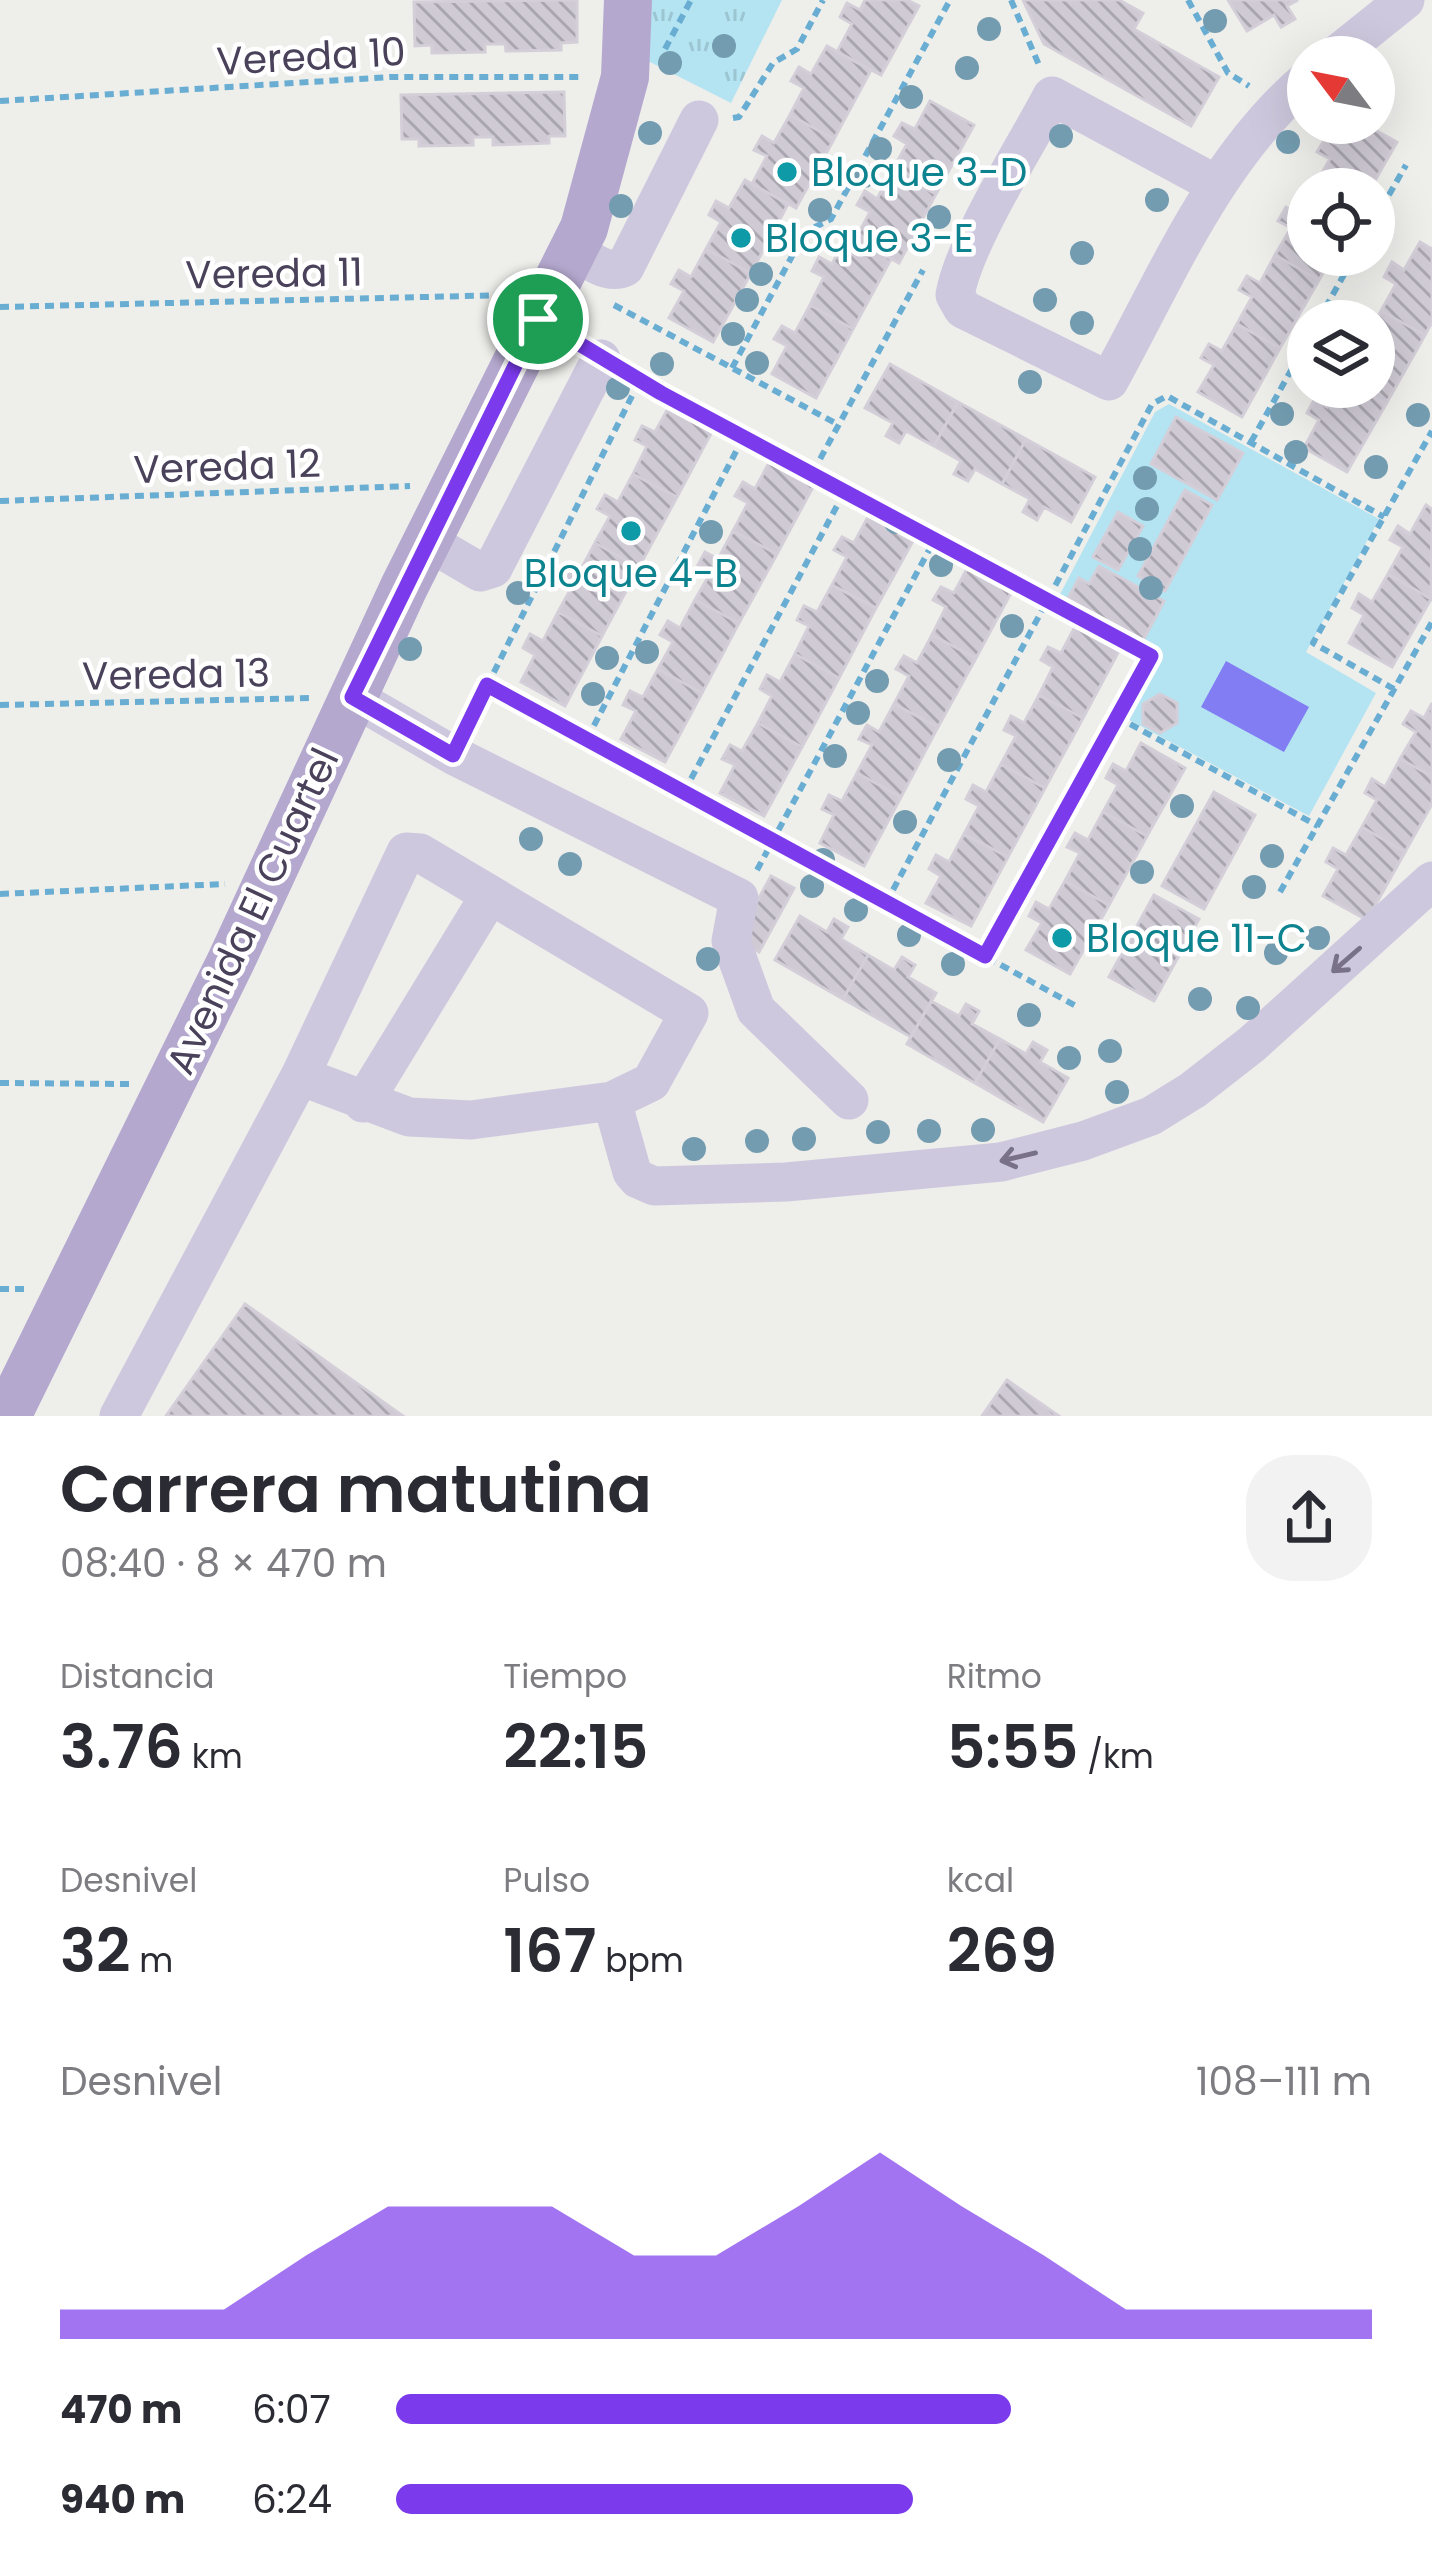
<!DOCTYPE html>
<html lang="es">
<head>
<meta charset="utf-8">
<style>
	body { margin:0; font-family:Poppins,sans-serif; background:#f2f2f3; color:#2b2b33; height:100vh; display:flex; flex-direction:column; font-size:45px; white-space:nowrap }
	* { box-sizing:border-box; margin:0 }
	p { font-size:39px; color:#7c7c81 }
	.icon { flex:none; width:66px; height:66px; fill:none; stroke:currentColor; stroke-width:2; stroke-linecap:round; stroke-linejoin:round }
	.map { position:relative; height:1416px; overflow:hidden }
	.side { display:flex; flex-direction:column; background:#fff; flex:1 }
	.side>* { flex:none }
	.needle { width:78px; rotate:302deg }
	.controls { position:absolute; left:1287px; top:36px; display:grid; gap:24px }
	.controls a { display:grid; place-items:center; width:108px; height:108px; border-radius:50%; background:#fff; box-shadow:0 12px 48px #0002; font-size:60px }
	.pin { position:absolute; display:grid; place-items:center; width:102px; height:102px; color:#fff; margin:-51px; border:6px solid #fff; border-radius:50%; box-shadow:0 3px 12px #0007 }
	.round { display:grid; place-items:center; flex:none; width:126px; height:126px; border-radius:48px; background:#f2f2f3 }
	.overview { display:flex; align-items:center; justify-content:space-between; height:204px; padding:0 60px }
	h1 { font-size:66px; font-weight:600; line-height:90px }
	.metrics { display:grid; grid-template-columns:repeat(3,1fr); gap:18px; height:204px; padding:12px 60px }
	.metrics div { display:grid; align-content:center }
	.metrics b { font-size:60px; font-weight:600 }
	.metrics small { font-size:33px; font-weight:400 }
	.metrics p { font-size:33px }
	.chart { height:336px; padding:24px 60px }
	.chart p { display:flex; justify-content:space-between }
	.chart svg { width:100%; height:216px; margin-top:12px; fill:#7c3aed; opacity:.7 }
	ul { padding:0 60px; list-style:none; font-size:39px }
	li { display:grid; grid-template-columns:192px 144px 1fr; align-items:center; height:90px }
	li i { height:30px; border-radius:15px; background:#7c3aed }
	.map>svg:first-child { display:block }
	.grass { fill:url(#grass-tufts) }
	.pitch { fill:#b4e4f2 }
	.water { fill:#827df3 }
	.building { fill:url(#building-back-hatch); stroke:#d4ced8; stroke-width:3 }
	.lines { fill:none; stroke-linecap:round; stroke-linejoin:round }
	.path { stroke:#69aed2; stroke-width:6; stroke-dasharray:9 6; stroke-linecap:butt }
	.minor { stroke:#cec8de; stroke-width:39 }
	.major { stroke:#b4a8ce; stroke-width:48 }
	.tree { fill:#739cb0 }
	.oneway { stroke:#787188 }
	.route-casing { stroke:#fff; stroke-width:24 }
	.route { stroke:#7c3aed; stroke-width:15 }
	.culture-dot { fill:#0f9aa8; stroke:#fff; stroke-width:4.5 }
	.labels { text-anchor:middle; stroke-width:9; stroke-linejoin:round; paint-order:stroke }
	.street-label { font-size:39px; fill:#4a425a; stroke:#fff }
	.culture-label { font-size:39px; fill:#0d838f; stroke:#fff; text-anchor:start }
</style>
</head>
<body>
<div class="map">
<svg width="1432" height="1416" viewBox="0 0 1432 1416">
	<defs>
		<pattern id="grass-tufts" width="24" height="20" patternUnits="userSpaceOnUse" patternTransform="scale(3)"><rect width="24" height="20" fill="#b4e4f2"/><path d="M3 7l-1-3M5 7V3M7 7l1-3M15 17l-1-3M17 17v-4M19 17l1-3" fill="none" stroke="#9cc5d2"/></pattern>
		<pattern id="building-back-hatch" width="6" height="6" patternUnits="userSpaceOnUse" patternTransform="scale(3)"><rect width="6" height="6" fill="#cfcad4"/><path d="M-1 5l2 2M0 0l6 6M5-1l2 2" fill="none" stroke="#aaa6af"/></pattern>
	</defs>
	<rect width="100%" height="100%" fill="#eeeeeb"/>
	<path class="grass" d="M642 0H782L731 103 640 57Z"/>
	<path class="pitch" d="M1169 404 1379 519 1306 652 1376 693 1309 816 1122 716 1155 656 1056 602 1155 412Z"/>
	<path class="water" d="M1226 661 1309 707 1284 752 1201 707Z"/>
	<path class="building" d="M577 0V42L561 43V50L506 51 505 44H485V52L432 53V45L415 46 414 2Z
		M865 0H907L919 6 881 75 837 52 852 24 840 17 847 3 860 10Z
		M1023 0H1119L1143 13 1134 29 1219 77 1191 126 1044 44Z
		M1228 0H1298L1287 6 1295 19 1281 27 1274 15 1247 31Z
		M827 46 871 70 834 139 790 115 804 88 791 81 799 67 811 74Z
		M564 92 565 136H549V143L493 145V137H473V145L419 146V139H402L401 95Z
		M930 101 974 125 936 194 892 171 907 144 894 136 902 123 915 129Z
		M790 115 834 139 796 208 752 184 767 156 754 150 762 136 774 143Z
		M1350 123H1362L1397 142 1370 189H1319L1314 187 1330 159 1317 152 1325 139 1338 145Z
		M892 171 936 194 899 263 855 240 870 212 857 205 865 191 877 199Z
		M745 180 788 204 751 273 706 249 721 222 709 215 716 201 729 208Z
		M1308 198V255H1333L1319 280 1275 255 1291 228 1278 221 1286 207 1298 214Z
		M847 236 891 259 853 329 810 305 824 277 812 271 819 257 832 264Z
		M1420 242 1432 249V322L1425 335 1381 311 1396 284 1384 277 1392 262 1404 270Z
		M706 249 751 273 713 342 669 318 684 291 671 284 679 270 691 277Z
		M1275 255 1319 280 1280 348 1237 324 1252 297 1239 290 1247 276 1260 283Z
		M810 305 853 329 816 398 772 374 787 346 774 339 782 326 795 333Z
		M1381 311 1425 335 1386 404 1356 387H1374V323Z
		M1237 324 1280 348 1242 417 1198 392 1214 365 1201 358 1209 344 1222 351Z
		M890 364 958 402 934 446 906 431 899 443 886 436 893 423 865 408Z
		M1338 387H1356L1386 404 1347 472 1304 448 1319 420 1307 413 1314 400 1327 407Z
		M958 402 1026 439 1002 484 975 469 968 481 954 474 961 461 934 446Z
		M670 405 714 428 677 497 633 474 647 446 635 440 642 426 655 432Z
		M1176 417 1243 453 1217 500 1151 464Z
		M1026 439 1095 477 1071 522 1044 507 1037 520 1023 512 1030 499 1002 484Z
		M770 461 814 485 777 554 733 531 748 503 735 496 743 482 755 489Z
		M633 474 677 497 639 567 595 543 610 516 597 509 605 495 618 502Z
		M1185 490 1212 505 1165 591 1138 576Z
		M1426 505 1432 509 1431 599 1388 574 1403 547 1390 540 1398 526 1410 534Z
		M1118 512 1143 526 1118 570 1093 557Z
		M869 515 914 539 876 608 832 585 847 557 834 550 842 537 854 543Z
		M733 531 777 554 739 623 695 600 711 572 698 565 705 552 718 559Z
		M595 543 639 567 602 636 558 612 573 585 560 578 567 564 580 571Z
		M969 565 1013 589 976 658 932 635 946 607 933 600 941 587 954 593Z
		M1099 566 1164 601 1140 646 1067 600 1079 578 1089 584Z
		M1388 574 1431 599 1392 667 1349 643 1364 615 1352 608 1359 594 1372 602Z
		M832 585 876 608 839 678 795 654 809 626 797 620 804 606 817 612Z
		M695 600 739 623 702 693 658 669 673 642 660 635 668 621 680 628Z
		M558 612 602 636 565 706 521 682 535 655 523 648 530 634 543 641Z
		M1076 625 1120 649 1083 718 1039 695 1053 667 1041 660 1048 647 1061 653Z
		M932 635 976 658 938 727 894 704 909 676 896 669 904 656 917 663Z
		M795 654 839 678 802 747 758 723 772 696 760 689 767 675 780 682Z
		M658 669 702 693 665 762 621 739 636 711 623 705 630 691 643 697Z
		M1160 694 1177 703V723L1160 733 1143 724V704Z
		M1039 695 1083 718 1045 788 1001 764 1016 736 1004 730 1011 716 1024 723Z
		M1432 703V776L1400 759 1416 732 1403 724 1411 711 1424 718Z
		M894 704 938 727 901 797 857 773 872 745 859 739 867 725 879 732Z
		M758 723 802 747 764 816 720 793 735 765 722 759 730 745 742 751Z
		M1141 743 1185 768 1147 836 1103 812 1118 785 1106 778 1113 764 1126 771Z
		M1400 759 1432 776V804L1405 852 1362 827 1377 800 1365 793 1372 779 1385 787Z
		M1001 764 1045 788 1008 857 964 834 979 806 966 799 973 785 986 792Z
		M857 773 901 797 864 866 820 843 834 815 822 809 829 795 842 801Z
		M1214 792 1255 815 1204 909 1162 886Z
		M1103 812 1147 836 1109 905 1065 881 1080 853 1067 847 1075 833 1088 840Z
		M1362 827 1405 852 1367 920 1323 896 1338 869 1326 862 1333 848 1346 855Z
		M964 834 1008 857 971 926 926 903 941 876 929 869 936 855 949 862Z
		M771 876 794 888 759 952 736 940Z
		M1065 881 1109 905 1070 974 1026 950 1042 923 1029 916 1036 902 1049 909Z
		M1154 895 1199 919 1154 1001 1109 977Z
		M800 916 827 932 834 919 848 927 841 939 868 955 843 999 775 960Z
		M868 955 894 970 902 957 915 965 908 977 936 993 911 1037 843 999Z
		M931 1001 959 1016 966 1004 979 1011 972 1024 1000 1039 975 1083 907 1044Z
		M1000 1039 1026 1054 1033 1042 1047 1050 1040 1062 1068 1078 1043 1122 975 1083Z
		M245 1304 403 1416H166Z
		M1007 1380 1059 1416H982Z"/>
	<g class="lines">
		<path class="path" d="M1011 0 1039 65
			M1188 0 1228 73 1249 86
			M665 49 691 0
			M0 101 391 77H584
			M733 118 739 117 773 63 797 49 823 0
			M1374 221 1406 165
			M614 305 839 425
			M0 307 509 295
			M1318 321 1355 255
			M732 368 805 232 831 219 950 0
			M628 374 1151 656 985 957
			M1251 442 1308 340
			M813 472 923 270
			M0 501 410 486
			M487 685 1078 1007
			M1394 689 1313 643 1432 431
			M0 705 313 698
			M1117 717 1318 826
			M467 726 640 380
			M587 739 744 436
			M684 792 846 489
			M757 870 935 539
			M1280 892 1432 622
			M0 894 225 884
			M886 903 1152 404 1167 396 1384 517
			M0 1083 130 1084
			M0 1289H25"/>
		<path class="minor" d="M1334 57 1405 0
			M1217 185 1052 96C1025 148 964 242 955 295L963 309 1109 381C1166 278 1216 156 1308 79
			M573 248C587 259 607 276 625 267L699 120
			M427 541 480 572 493 568 601 359
			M353 697 453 755 739 898 731 941 756 1010 849 1100
			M612 1101 632 1172 638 1179 654 1186 786 1182 1001 1162 1083 1141 1151 1116 1193 1090 1252 1044 1432 881
			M363 1103 490 895
			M119 1416 300 1076 406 852 420 853 689 1013 651 1082 612 1101 471 1120 409 1117 300 1076"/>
		<path class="major" d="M7 1416 231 961 404 587 584 228 625 77 628 0"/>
	</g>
	<g class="tree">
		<circle cx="1215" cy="21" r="12"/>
		<circle cx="989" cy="29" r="12"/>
		<circle cx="724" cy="46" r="12"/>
		<circle cx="670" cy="63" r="12"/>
		<circle cx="967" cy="68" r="12"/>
		<circle cx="911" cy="97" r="12"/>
		<circle cx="650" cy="133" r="12"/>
		<circle cx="1061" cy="136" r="12"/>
		<circle cx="1288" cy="142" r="12"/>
		<circle cx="880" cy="149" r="12"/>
		<circle cx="864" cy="176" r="12"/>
		<circle cx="1157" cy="200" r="12"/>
		<circle cx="621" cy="206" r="12"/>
		<circle cx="820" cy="210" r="12"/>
		<circle cx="939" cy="217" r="12"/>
		<circle cx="1082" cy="253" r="12"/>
		<circle cx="761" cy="274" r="12"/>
		<circle cx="747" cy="300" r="12"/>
		<circle cx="1045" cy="300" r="12"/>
		<circle cx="1082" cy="323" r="12"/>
		<circle cx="733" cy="334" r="12"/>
		<circle cx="757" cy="363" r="12"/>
		<circle cx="662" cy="364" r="12"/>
		<circle cx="1030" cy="382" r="12"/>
		<circle cx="618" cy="388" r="12"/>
		<circle cx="1282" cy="414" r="12"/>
		<circle cx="1418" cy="415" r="12"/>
		<circle cx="1296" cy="452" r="12"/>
		<circle cx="1376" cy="467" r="12"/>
		<circle cx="1145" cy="478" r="12"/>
		<circle cx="1147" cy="509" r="12"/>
		<circle cx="896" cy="522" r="12"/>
		<circle cx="711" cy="532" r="12"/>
		<circle cx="1140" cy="549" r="12"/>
		<circle cx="941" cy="565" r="12"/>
		<circle cx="1151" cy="588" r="12"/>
		<circle cx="518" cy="593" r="12"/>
		<circle cx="1012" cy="626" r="12"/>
		<circle cx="410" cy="649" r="12"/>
		<circle cx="647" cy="652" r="12"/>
		<circle cx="607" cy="658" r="12"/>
		<circle cx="877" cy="681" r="12"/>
		<circle cx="593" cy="694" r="12"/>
		<circle cx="858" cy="713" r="12"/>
		<circle cx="835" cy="756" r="12"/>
		<circle cx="949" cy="760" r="12"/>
		<circle cx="1182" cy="806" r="12"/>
		<circle cx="905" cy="822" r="12"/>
		<circle cx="531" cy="839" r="12"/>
		<circle cx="1272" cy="856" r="12"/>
		<circle cx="823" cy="860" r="12"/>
		<circle cx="570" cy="864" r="12"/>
		<circle cx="1142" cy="872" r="12"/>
		<circle cx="812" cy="886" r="12"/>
		<circle cx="1254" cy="887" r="12"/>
		<circle cx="856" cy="910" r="12"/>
		<circle cx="909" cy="935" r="12"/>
		<circle cx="1318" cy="938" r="12"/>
		<circle cx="1276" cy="953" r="12"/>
		<circle cx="708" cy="959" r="12"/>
		<circle cx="953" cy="964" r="12"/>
		<circle cx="1200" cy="999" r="12"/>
		<circle cx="1248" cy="1008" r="12"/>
		<circle cx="1029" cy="1015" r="12"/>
		<circle cx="1110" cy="1051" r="12"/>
		<circle cx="1069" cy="1058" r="12"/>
		<circle cx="1117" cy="1092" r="12"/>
		<circle cx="983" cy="1130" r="12"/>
		<circle cx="929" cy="1131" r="12"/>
		<circle cx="878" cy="1132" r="12"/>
		<circle cx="804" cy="1139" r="12"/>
		<circle cx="757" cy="1141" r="12"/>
		<circle cx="694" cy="1149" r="12"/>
	</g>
	<defs><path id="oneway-shaft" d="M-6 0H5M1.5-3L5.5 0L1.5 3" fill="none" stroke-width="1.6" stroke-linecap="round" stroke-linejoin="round" transform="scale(3)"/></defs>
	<g class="oneway">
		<use href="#oneway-shaft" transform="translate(1346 960) rotate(139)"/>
		<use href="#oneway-shaft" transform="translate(1018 1157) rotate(167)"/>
	</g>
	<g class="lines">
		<g class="route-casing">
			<path id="route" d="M538 319 661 393 1151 656 985 956 487 685 453 755 352 697Z"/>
		</g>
		<use href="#route" class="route"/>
	</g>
	<g class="culture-dot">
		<circle cx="787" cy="172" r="12"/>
		<circle cx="741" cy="238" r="12"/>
		<circle cx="631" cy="531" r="12"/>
		<circle cx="1062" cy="938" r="12"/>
	</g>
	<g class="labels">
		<g class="street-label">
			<text transform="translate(311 56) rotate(-3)" y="14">Vereda 10</text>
			<text transform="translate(274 273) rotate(-1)" y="14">Vereda 11</text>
			<text transform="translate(227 466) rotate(-2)" y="14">Vereda 12</text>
			<text transform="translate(176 674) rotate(-1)" y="14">Vereda 13</text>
			<text transform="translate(252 911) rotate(-65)" y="14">Avenida El Cuartel</text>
		</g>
		<g class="culture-label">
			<text x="811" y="186">Bloque 3-D</text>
			<text x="765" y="252">Bloque 3-E</text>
			<text x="631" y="587" text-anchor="middle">Bloque 4-B</text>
			<text x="1086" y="952">Bloque 11-C</text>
		</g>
	</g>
</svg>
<div class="controls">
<a><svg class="needle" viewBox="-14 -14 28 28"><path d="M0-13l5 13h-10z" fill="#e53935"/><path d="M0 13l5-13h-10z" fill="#7c7c81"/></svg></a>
<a><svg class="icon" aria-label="locate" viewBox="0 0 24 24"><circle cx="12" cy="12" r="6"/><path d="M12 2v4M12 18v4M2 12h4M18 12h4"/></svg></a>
<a><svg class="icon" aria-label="layers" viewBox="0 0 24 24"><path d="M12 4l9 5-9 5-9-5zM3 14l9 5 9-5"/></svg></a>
</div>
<div class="pin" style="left:538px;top:319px;background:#1e9e55"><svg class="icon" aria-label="arrive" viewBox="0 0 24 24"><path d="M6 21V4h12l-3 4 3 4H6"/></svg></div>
</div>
<section class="side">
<div class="overview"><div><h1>Carrera matutina</h1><p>08:40 · 8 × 470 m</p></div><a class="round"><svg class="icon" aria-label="share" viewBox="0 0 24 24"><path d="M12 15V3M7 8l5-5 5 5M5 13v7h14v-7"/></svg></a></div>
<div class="metrics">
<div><p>Distancia</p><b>3.76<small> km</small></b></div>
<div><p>Tiempo</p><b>22:15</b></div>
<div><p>Ritmo</p><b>5:55<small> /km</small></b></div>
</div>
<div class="metrics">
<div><p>Desnivel</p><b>32<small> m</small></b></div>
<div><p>Pulso</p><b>167<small> bpm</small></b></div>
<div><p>kcal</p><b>269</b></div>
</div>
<div class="chart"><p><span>Desnivel</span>108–111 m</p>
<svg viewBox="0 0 160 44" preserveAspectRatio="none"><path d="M0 44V38L10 38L20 38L30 27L40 17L50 17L60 17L70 27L80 27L90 17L100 6L110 17L120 27L130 38L140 38L150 38L160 38V44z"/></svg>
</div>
<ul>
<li><b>470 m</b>6:07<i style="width:63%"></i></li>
<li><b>940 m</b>6:24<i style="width:53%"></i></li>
</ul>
</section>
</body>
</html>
